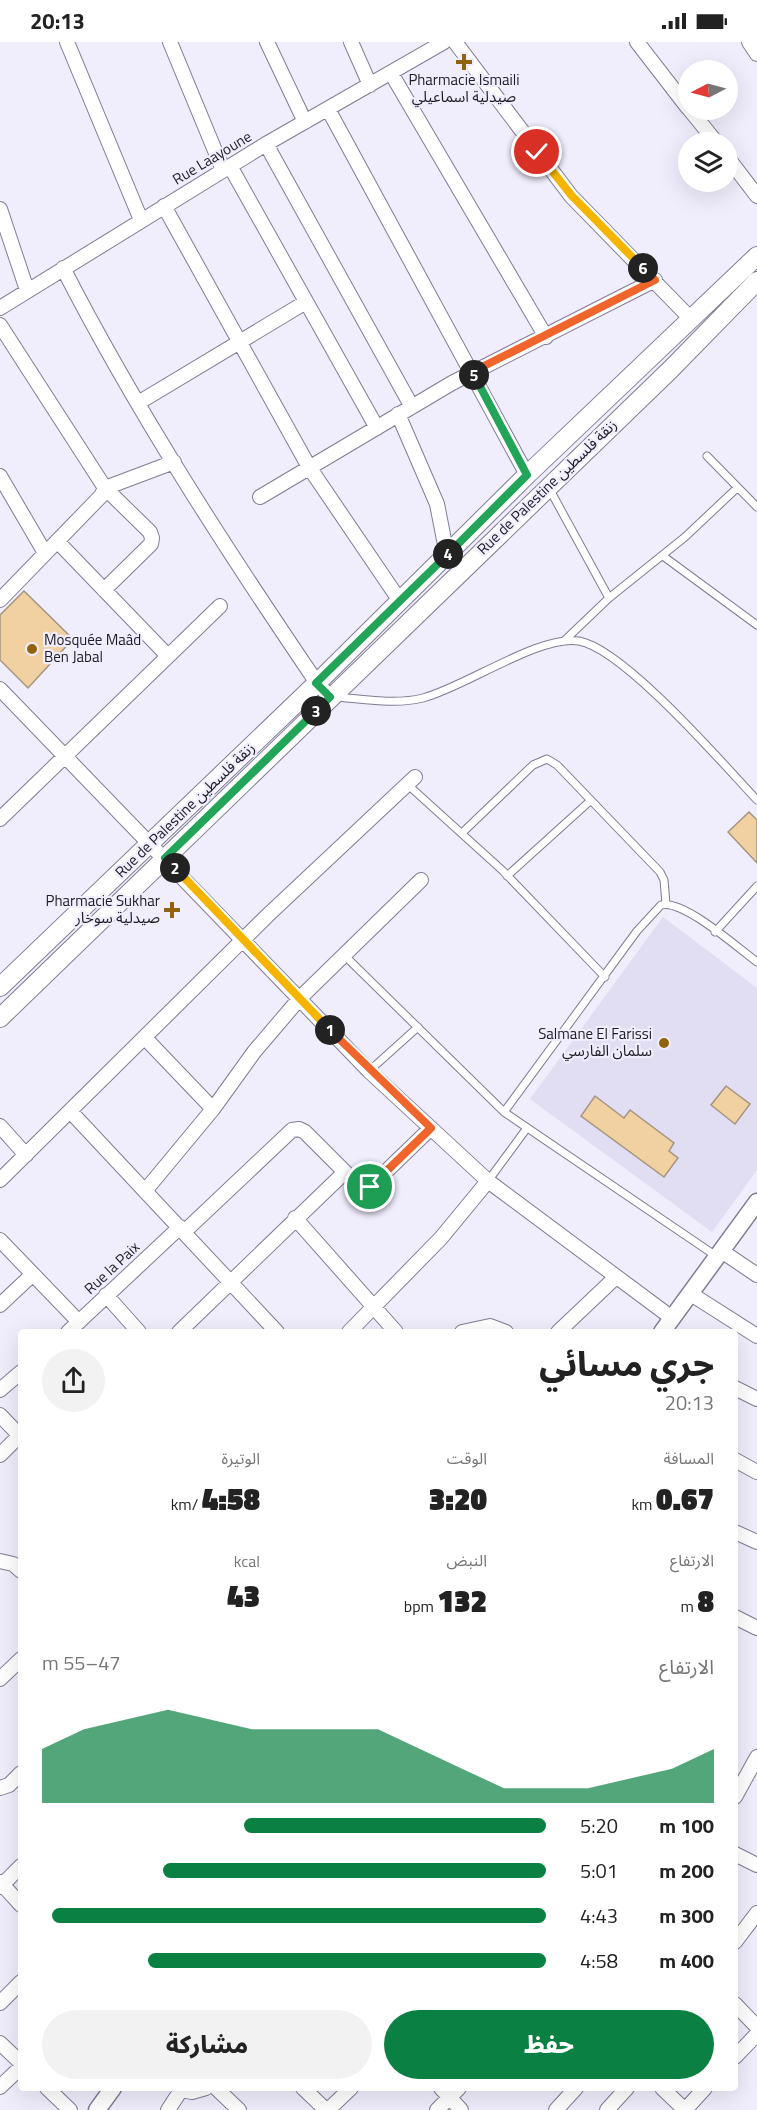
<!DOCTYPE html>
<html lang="ar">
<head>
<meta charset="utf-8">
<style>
	body { margin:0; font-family:"Titillium Web","Noto Sans Arabic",sans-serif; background:#f2f2f2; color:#222; direction:rtl; height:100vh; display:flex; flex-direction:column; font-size:22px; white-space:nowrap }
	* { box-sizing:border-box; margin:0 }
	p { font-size:20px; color:#767676 }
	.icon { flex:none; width:33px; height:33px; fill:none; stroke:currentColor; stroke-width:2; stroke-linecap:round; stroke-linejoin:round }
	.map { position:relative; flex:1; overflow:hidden; direction:ltr }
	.panel { position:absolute; left:18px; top:1287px; width:720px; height:762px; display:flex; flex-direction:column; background:#fff; border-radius:6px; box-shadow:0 6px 24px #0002; direction:rtl }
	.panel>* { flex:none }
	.needle { width:39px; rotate:264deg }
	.buttons { position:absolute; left:678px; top:18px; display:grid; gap:12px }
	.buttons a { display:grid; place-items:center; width:60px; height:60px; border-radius:50%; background:#fff; box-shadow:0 6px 24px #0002; font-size:30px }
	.pin { position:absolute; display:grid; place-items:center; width:51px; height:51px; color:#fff; margin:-26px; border:3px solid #fff; border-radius:50%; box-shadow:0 2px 6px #0007 }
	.km { position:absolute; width:30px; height:30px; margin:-15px; border-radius:50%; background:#222; color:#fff; font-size:16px; line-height:30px; text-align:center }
	.round { display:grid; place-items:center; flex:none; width:63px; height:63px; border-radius:32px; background:#f2f2f2 }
	.summary { display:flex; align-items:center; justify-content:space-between; height:102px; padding:0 24px }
	h1 { font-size:33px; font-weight:800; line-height:45px }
	.metrics { display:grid; grid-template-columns:repeat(3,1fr); gap:9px; height:102px; padding:6px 24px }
	.metrics div { display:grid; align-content:center }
	.metrics b { font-size:30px; font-weight:800 }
	.metrics small { font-size:16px; font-weight:400 }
	.metrics p { font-size:16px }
	.chart { height:168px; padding:12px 24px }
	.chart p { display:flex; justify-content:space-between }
	.chart svg { width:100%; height:108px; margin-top:6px; fill:#0b8043; opacity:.7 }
	.button { display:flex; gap:12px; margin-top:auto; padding:12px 24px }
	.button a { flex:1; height:69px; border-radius:36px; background:#0b8043; color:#fff; font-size:24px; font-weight:800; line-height:69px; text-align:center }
	.button a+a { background:#f2f2f2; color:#222 }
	ul { padding:0 24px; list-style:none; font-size:20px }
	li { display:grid; grid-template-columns:96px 72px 1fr; align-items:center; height:45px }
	li i { height:15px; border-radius:8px; background:#0b8043 }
	.status { display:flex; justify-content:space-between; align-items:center; height:42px; padding:0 30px; background:#fff; direction:ltr }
	.status svg { height:16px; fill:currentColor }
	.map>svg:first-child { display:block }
	.built { fill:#e1ddf2 }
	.building { fill:#f1d0a1; stroke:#a59580; stroke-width:1.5 }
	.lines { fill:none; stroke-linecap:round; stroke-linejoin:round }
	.service-casing { stroke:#817c94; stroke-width:9 }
	.minor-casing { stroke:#817c94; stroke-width:16 }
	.tertiary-casing { stroke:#817c94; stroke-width:19 }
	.secondary-casing { stroke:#817c94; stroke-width:20 }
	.service { stroke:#fff; stroke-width:7 }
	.minor { stroke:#fff; stroke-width:14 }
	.tertiary { stroke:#fff; stroke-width:16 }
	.secondary { stroke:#fff; stroke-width:18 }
	.split-1-casing { stroke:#fff; stroke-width:12 }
	.split-2-casing { stroke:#fff; stroke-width:12 }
	.split-3-casing { stroke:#fff; stroke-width:12 }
	.split-4-casing { stroke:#fff; stroke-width:12 }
	.split-5-casing { stroke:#fff; stroke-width:12 }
	.split-6-casing { stroke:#fff; stroke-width:12 }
	.split-7-casing { stroke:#fff; stroke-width:12 }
	.split-1 { stroke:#f0652b; stroke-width:8 }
	.split-2 { stroke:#f5b400; stroke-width:8 }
	.split-3 { stroke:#22a559; stroke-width:8 }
	.split-4 { stroke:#22a559; stroke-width:8 }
	.split-5 { stroke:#22a559; stroke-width:8 }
	.split-6 { stroke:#f0652b; stroke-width:8 }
	.split-7 { stroke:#f5b400; stroke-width:8 }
	.poi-dot { fill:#91630e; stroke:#f0edfd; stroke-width:2 }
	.labels { text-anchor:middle; stroke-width:4.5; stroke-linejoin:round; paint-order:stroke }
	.poi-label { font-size:15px; fill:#1f1d26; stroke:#f0edfd; text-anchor:end }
	.street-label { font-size:15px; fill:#1f1d26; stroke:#f0edfd }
</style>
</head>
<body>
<div class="status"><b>20:13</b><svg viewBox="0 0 49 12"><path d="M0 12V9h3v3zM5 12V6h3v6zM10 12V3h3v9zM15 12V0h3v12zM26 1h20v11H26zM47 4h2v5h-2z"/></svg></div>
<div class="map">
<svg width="757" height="2068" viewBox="0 0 757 2068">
	<rect width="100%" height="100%" fill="#f0edfd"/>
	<path class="built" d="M663 875 757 946V1128L712 1190 530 1057Z"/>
	<path class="building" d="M24 549 73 597 28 646 0 618V573Z
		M749 770 757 778V821L728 790Z
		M726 1044 750 1062 735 1082 711 1063Z
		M595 1054 624 1076 630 1068 674 1101 669 1109 678 1116 664 1135 581 1074Z"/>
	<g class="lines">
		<g class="service-casing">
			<path id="service" d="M707 414 757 465
				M550 448 609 556
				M663 514 757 583
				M564 599 609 556 685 495 737 446
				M337 655C364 657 395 663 423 656 465 645 541 592 579 599 624 607 723 722 757 758
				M407 742 503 829 605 935
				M462 791 533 723 547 717 557 723 660 830 664 838 666 862
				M507 834 590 759
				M715 890 757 844
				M344 913 504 1070 716 1214
				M369 1029 418 985
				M504 1070 637 889 661 863C683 857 738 906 757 920
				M488 1139 527 1086"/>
		</g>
		<g class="minor-casing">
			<path id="minor" d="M67 0 141 178
				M170 0 223 128
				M267 0 305 80
				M351 0 370 43
				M455 0 571 154 692 278
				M637 0 688 66
				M749 0 757 12
				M391 31 546 295
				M328 67 527 433
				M690 68 716 100
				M266 102 412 365
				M728 116 757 154
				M230 124 377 386
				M164 164 309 425 400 559
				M0 167 27 248
				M63 226C137 370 226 507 317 641L330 655
				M0 266 266 102 444 0
				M0 283 105 446 101 454 0 558
				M138 361 306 260
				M398 372 437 462 447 513
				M0 434 45 511
				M260 455 452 341 655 238
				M57 499 167 613
				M104 548 151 502 152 496 150 490 105 446 174 420
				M0 647 369 1029 488 1139 672 1276
				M0 777 220 564
				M146 997 213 1067
				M70 1069 277 1290
				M0 1084 26 1113
				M0 1138 268 873 415 735
				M145 1149 213 1067 254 1010 300 956 421 838
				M295 1176 396 1290
				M184 1190 292 1088 299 1087 305 1090 362 1147 370 1145 431 1086
				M0 1198 79 1280
				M723 1210 757 1233
				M691 1252 757 1294
				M106 1253 139 1290
				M0 1263 33 1232
				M68 1290 180 1185
				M179 1290 344 1131
				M349 1290 441 1196 488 1139
				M462 1290 490 1284 506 1290
				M558 1290 616 1235
				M735 1346 757 1357
				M0 1348 21 1330
				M0 1373 21 1395
				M0 1413 20 1393
				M735 1418 757 1430
				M735 1490 757 1500
				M0 1519 13 1522 21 1529
				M735 1575 757 1586
				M0 1637 21 1617
				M0 1746 9 1743 21 1731
				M735 1755 757 1715
				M735 1812 757 1823
				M0 1840 21 1863
				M0 1845 21 1824
				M735 1900 757 1871
				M0 1961 21 1940
				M735 1962 757 1985
				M0 2001 21 2021
				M735 2015 757 1992
				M0 2045 21 2025
				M47 2046 70 2068
				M216 2046 239 2068
				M303 2046 326 2068
				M441 2046 461 2068
				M662 2046 685 2068
				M181 2048 192 2050 206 2046
				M168 2068 181 2048 178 2046
				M328 2068 351 2046
				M437 2068 459 2046
				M556 2068 576 2046
				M607 2068 627 2046
				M685 2068 705 2046"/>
		</g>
		<g class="tertiary-casing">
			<path id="tertiary" d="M662 1290 757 1160
				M97 2068 113 2046"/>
		</g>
		<g class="secondary-casing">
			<path id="secondary" d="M0 945 317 641 527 433 757 214
				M0 976 671 327 757 239"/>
		</g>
		<use href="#service" class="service"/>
		<use href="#minor" class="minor"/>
		<use href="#tertiary" class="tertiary"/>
		<use href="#secondary" class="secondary"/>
	</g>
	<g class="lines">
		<g class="split-1-casing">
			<path id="split-1" d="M330 988 431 1086 370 1145"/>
		</g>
		<g class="split-2-casing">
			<path id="split-2" d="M175 826 330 988"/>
		</g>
		<g class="split-3-casing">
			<path id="split-3" d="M175 826 165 816 316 669"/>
		</g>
		<g class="split-4-casing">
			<path id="split-4" d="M316 669 330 655 316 641 448 512"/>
		</g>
		<g class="split-5-casing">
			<path id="split-5" d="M448 512 527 433 474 333"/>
		</g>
		<g class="split-6-casing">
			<path id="split-6" d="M474 333 472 330 655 238 643 226"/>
		</g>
		<g class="split-7-casing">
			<path id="split-7" d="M537 110 572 154 643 226"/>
		</g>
		<use href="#split-1" class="split-1"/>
		<use href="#split-2" class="split-2"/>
		<use href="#split-3" class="split-3"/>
		<use href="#split-4" class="split-4"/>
		<use href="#split-5" class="split-5"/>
		<use href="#split-6" class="split-6"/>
		<use href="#split-7" class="split-7"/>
	</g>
	<g class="poi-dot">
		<path d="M461 11h6v6h6v6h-6v6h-6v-6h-6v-6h6z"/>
		<circle cx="32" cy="607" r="6"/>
		<path d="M169 859h6v6h6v6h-6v6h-6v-6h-6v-6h6z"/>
		<circle cx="664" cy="1001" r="6"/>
	</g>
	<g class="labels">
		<g class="poi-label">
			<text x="464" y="43" text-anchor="middle">Pharmacie Ismaili<tspan x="464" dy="17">صيدلية اسماعيلي</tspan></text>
			<text x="44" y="603" text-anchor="start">Mosquée Maâd<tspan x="44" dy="17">Ben Jabal</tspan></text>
			<text x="160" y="864">Pharmacie Sukhar<tspan x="160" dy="17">صيدلية سوخار</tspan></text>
			<text x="652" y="997">Salmane El Farissi<tspan x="652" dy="17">سلمان الفارسي</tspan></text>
		</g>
		<g class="street-label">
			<text transform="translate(212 116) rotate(-31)" y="5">Rue Laayoune</text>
			<text transform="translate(547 445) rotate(-44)" y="5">Rue de Palestine زنقة فلسطين</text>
			<text transform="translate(185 768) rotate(-44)" y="5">Rue de Palestine زنقة فلسطين</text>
			<text transform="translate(112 1226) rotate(-43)" y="5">Rue la Paix</text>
		</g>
	</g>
</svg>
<div class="buttons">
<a><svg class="needle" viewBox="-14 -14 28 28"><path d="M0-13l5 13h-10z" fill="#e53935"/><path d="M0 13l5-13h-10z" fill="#767676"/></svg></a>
<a><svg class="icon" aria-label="layers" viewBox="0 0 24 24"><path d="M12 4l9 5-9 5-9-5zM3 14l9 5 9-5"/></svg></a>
</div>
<div class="pin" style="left:370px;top:1145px;background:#1e9e55"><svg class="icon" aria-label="arrive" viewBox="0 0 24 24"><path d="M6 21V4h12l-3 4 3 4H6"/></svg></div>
<div class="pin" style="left:537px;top:110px;background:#d93025"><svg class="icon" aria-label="check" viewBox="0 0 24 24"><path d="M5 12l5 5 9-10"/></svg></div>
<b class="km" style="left:330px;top:988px">1</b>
<b class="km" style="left:175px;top:826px">2</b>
<b class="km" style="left:316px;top:669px">3</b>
<b class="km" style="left:448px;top:512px">4</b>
<b class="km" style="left:474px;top:333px">5</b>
<b class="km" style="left:643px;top:226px">6</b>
<section class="panel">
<div class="summary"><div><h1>جري مسائي</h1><p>20:13</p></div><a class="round"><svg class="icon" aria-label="share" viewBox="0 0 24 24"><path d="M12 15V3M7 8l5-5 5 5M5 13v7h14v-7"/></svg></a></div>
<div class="metrics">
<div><p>المسافة</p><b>0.67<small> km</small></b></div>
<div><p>الوقت</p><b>3:20</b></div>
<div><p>الوتيرة</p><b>4:58<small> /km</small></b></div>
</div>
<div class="metrics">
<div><p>الارتفاع</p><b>8<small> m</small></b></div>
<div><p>النبض</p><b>132<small> bpm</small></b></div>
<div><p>kcal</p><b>43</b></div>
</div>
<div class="chart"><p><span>الارتفاع</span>47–55 m</p>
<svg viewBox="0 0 160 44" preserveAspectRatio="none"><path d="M0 44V22L10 14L20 10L30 6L40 10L50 14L60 14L70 14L80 14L90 22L100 30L110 38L120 38L130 38L140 34L150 30L160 22V44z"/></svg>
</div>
<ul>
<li><b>100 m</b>5:20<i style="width:60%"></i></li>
<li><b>200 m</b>5:01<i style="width:76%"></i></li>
<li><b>300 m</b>4:43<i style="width:98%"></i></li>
<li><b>400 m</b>4:58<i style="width:79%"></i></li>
</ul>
<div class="button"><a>حفظ</a><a>مشاركة</a></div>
</section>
</div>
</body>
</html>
